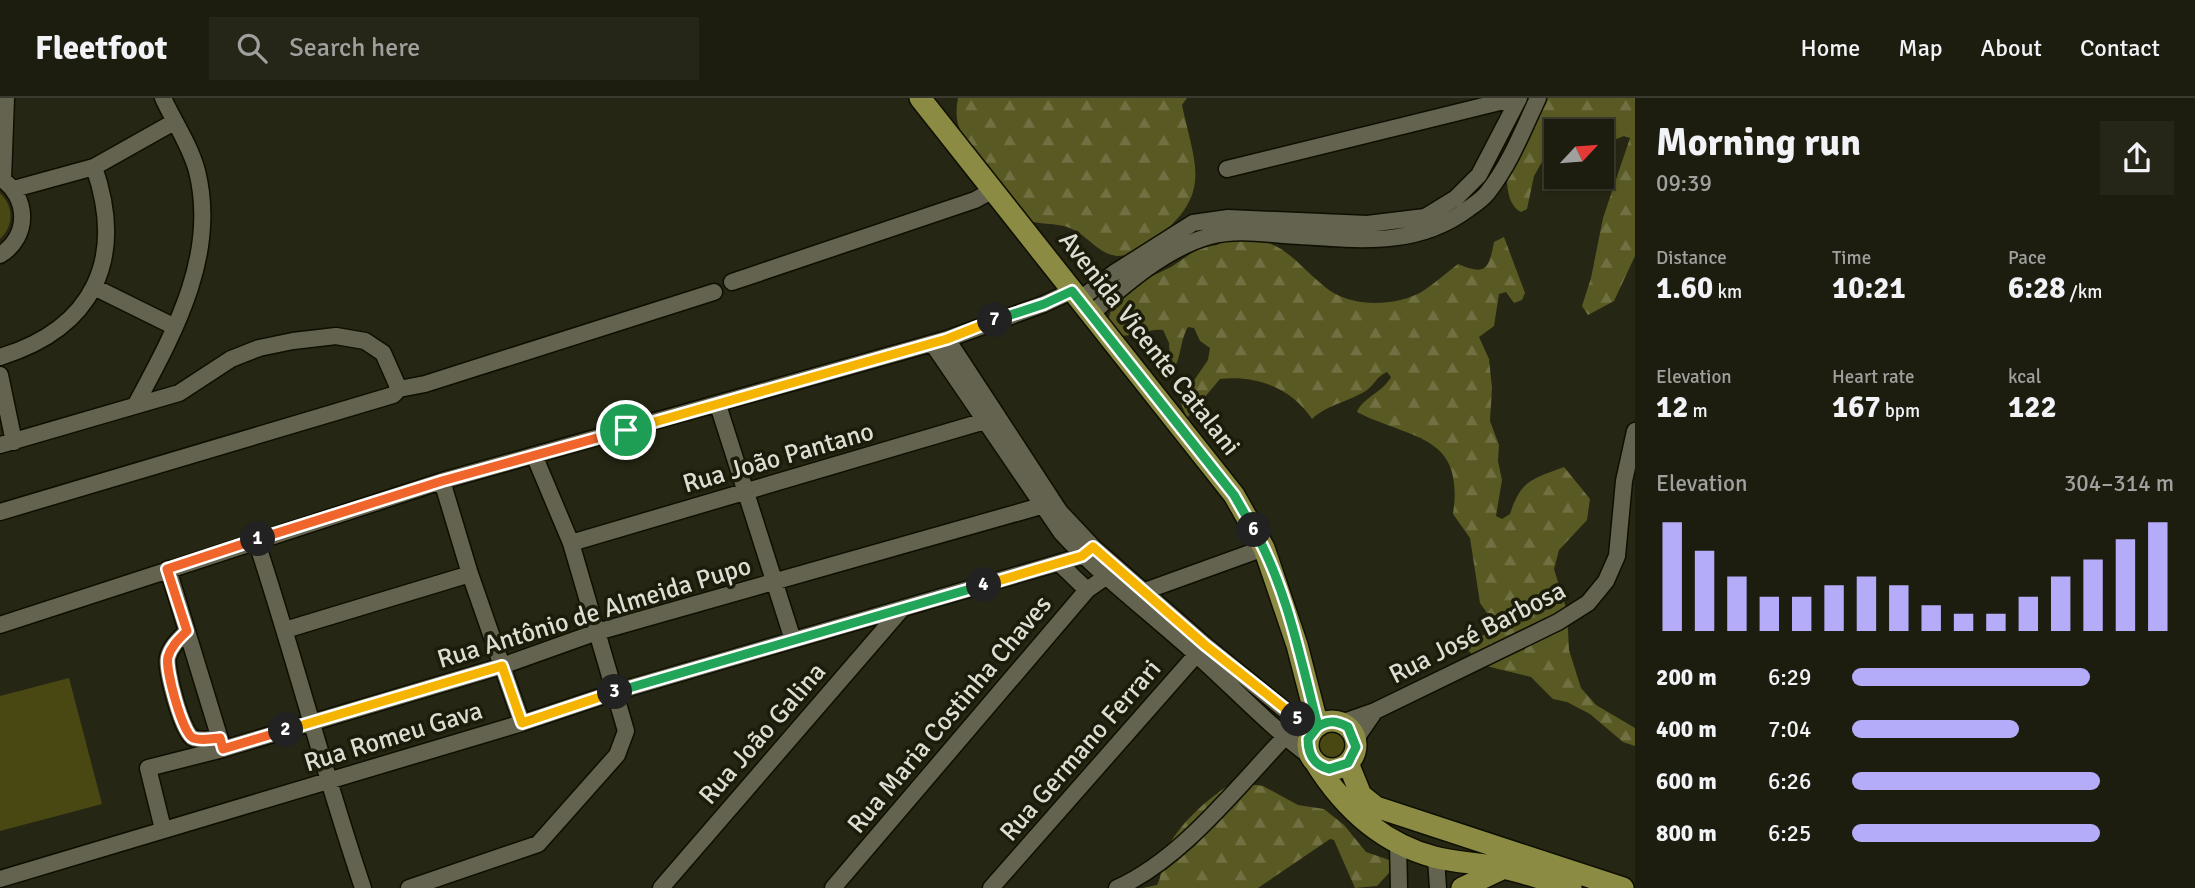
<!DOCTYPE html>
<html lang="en">
<head>
<meta charset="utf-8">
<style>
	body { margin:0; font-family:Signika,sans-serif; background:#252518; color:#f1f3f6; height:100vh; display:flex; flex-direction:column; font-size:26px; white-space:nowrap }
	* { box-sizing:border-box; margin:0 }
	p { font-size:23px; color:#a0a19e }
	.icon { flex:none; width:38px; height:38px; fill:none; stroke:currentColor; stroke-width:2; stroke-linecap:round; stroke-linejoin:round }
	.map { position:relative; flex:1; overflow:hidden }
	.sheet { display:flex; flex-direction:column; background:#1c1c0f; width:560px }
	.sheet>* { flex:none }
	.needle { width:46px; rotate:64deg }
	.controls { position:absolute; left:1544px; top:21px; display:grid; gap:14px }
	.controls a { display:grid; place-items:center; width:70px; height:70px; border-radius:0px; background:#1c1c0f; box-shadow:0 2px 5px #0004,0 0 0 2px #3a3a2f; font-size:35px }
	.pin { position:absolute; display:grid; place-items:center; width:60px; height:60px; color:#fff; margin:-30px; border:4px solid #fff; border-radius:50%; box-shadow:0 2px 7px #0007 }
	.km { position:absolute; width:35px; height:35px; margin:-18px; border-radius:50%; background:#222; color:#fff; font-size:19px; line-height:35px; text-align:center }
	.round { display:grid; place-items:center; flex:none; width:74px; height:74px; border-radius:0px; background:#252518 }
	.overview { display:flex; align-items:center; justify-content:space-between; height:119px; padding:0 21px }
	h1 { font-size:38px; font-weight:700; line-height:52px }
	.stats { display:grid; grid-template-columns:repeat(3,1fr); gap:10px; height:119px; padding:7px 21px }
	.stats div { display:grid; align-content:center }
	.stats b { font-size:30px; font-weight:700 }
	.stats small { font-size:19px; font-weight:400 }
	.stats p { font-size:19px }
	.chart { height:196px; padding:14px 21px }
	.chart p { display:flex; justify-content:space-between }
	.chart svg { width:100%; height:126px; margin-top:7px; stroke:#b5acf9; stroke-width:6 }
	ul { padding:0 21px; list-style:none; font-size:23px }
	li { display:grid; grid-template-columns:112px 84px 1fr; align-items:center; height:52px }
	li i { height:18px; border-radius:9px; background:#b5acf9 }
	header { display:flex; align-items:center; gap:42px; box-sizing:border-box; height:98px; padding:0 35px; background:#1c1c0f; border-bottom:2px solid #3a3a2f }
	header strong { font-size:33px }
	nav { display:flex; gap:38px; margin-inline-start:auto; font-size:24px }
	.search { width:490px; height:63px; background:#252518; display:flex; align-items:center; gap:18px; box-sizing:border-box; padding:0 24px; border-radius:0px; color:#a0a19e; font-size:26px }
	main { display:flex; flex:1; min-height:0 }
	.map>svg:first-child { display:block }
	.green { fill:#494812 }
	.forest { fill:url(#forest-firs) }
	.lines { fill:none; stroke-linecap:round; stroke-linejoin:round }
	.minor-casing { stroke:#0f0f01; stroke-width:19 }
	.major-casing { stroke:#0f0f01; stroke-width:24 }
	.minor { stroke:#63634f; stroke-width:16 }
	.major { stroke:#8c8b44; stroke-width:21 }
	.split-1-casing { stroke:#fff; stroke-width:14 }
	.split-2-casing { stroke:#fff; stroke-width:14 }
	.split-3-casing { stroke:#fff; stroke-width:14 }
	.split-4-casing { stroke:#fff; stroke-width:14 }
	.split-5-casing { stroke:#fff; stroke-width:14 }
	.split-6-casing { stroke:#fff; stroke-width:14 }
	.split-7-casing { stroke:#fff; stroke-width:14 }
	.split-8-casing { stroke:#fff; stroke-width:14 }
	.split-1 { stroke:#f0652b; stroke-width:9 }
	.split-2 { stroke:#f0652b; stroke-width:9 }
	.split-3 { stroke:#f5b400; stroke-width:9 }
	.split-4 { stroke:#22a559; stroke-width:9 }
	.split-5 { stroke:#f5b400; stroke-width:9 }
	.split-6 { stroke:#22a559; stroke-width:9 }
	.split-7 { stroke:#22a559; stroke-width:9 }
	.split-8 { stroke:#f5b400; stroke-width:9 }
	.labels { text-anchor:middle; stroke-width:7; stroke-linejoin:round; paint-order:stroke }
	.street-label { font-size:26px; fill:#ddded3; stroke:#1c1c0b }
</style>
</head>
<body>
<header>
<strong>Fleetfoot</strong>
<div class="search"><svg class="icon" aria-label="search" viewBox="0 0 24 24"><circle cx="10" cy="10" r="6"/><path d="M15 15l6 6"/></svg>Search here</div>
<nav><a>Home</a><a>Map</a><a>About</a><a>Contact</a></nav>
</header>
<main>
<div class="map">
<svg width="1635" height="790" viewBox="0 0 1635 790">
	<defs>
		<pattern id="forest-firs" width="22" height="20" patternUnits="userSpaceOnUse" patternTransform="scale(1.75)"><rect width="22" height="20" fill="#595923"/><path d="M5 1l3.5 6h-7zM16 11l3.5 6h-7z" fill="#707042"/></pattern>
	</defs>
	<rect width="100%" height="100%" fill="#262614"/>
	<path class="green" d="M0 95C14 108 14 128 0 141Z
		M69 580 102 706 0 733V598Z
		M1317 648a15 15 0 1 1 30 0a15 15 0 1 1-30 0Z"/>
	<path class="forest" d="M958 0H1187L1182 7C1194 65 1213 94 1160 137 1150 146 1132 158 1118 158 1099 157 1088 138 1072 131 1056 123 1037 129 1021 119 1008 111 962 42 958 26 956 18 956 9 958 0Z
		M1547 0H1635V158L1614 203 1588 217 1582 208 1591 180 1603 120 1630 40 1624 38 1601 47V33H1556V39L1534 78 1527 111 1521 114C1501 104 1506 62 1513 43 1520 27 1540 16 1547 0Z
		M1234 137C1287 144 1288 158 1325 189 1349 210 1397 209 1423 193 1435 185 1446 175 1458 166 1486 178 1489 171 1494 144L1504 139 1525 195 1522 202 1514 205 1506 194 1499 196 1494 228 1479 239 1489 261 1492 290 1490 323 1499 347 1498 363 1502 382 1496 418 1502 421 1510 416C1521 382 1532 381 1564 369L1590 401 1587 422 1559 452 1554 471 1567 513 1569 552 1581 590 1596 607 1635 630V648L1623 644 1590 616 1567 604 1553 601 1531 579 1482 567 1466 550 1489 533 1492 522 1480 505 1470 440 1453 416C1465 335 1411 342 1357 314 1361 301 1383 294 1391 279L1387 274C1377 278 1375 286 1367 292 1349 304 1328 306 1312 321 1291 290 1257 277 1220 281L1187 320 1180 303 1208 262 1210 250 1200 243 1194 230 1188 229C1179 244 1182 262 1171 275L1169 245 1163 232C1147 230 1137 240 1120 237L1108 223 1112 208 1125 191 1171 169 1199 150 1217 147Z
		M1234 684 1263 688 1298 707 1324 711 1344 727 1366 754 1398 765 1377 788 1355 790 1334 742 1330 741 1258 790H1143L1157 787C1163 777 1160 765 1165 755 1178 726 1208 700 1234 684Z"/>
	<g class="lines">
		<g class="minor-casing">
			<path id="minor" d="M1227 71 1516 0
				M0 80C29 98 30 139 0 157
				M3 81 6 0
				M14 91 94 69 174 24
				M732 184 975 102 993 92
				M96 190 175 229
				M1079 202 1114 175 1193 125 1228 120 1367 126 1425 119 1456 100 1479 77 1519 0
				M1091 216C1124 187 1166 150 1210 138 1238 130 1272 137 1300 138 1360 142 1417 149 1468 111 1475 106 1483 101 1488 94 1510 66 1523 32 1538 0
				M947 241 1060 414 1093 449 1205 547 1312 634
				M932 245 1061 434C1102 479 1152 516 1197 557 1235 591 1269 628 1310 658
				M0 259C94 230 126 161 94 69
				M0 277 14 344
				M399 291 425 286 714 194
				M136 306C174 235 218 157 197 73 190 47 174 24 163 0
				M718 307 793 542
				M0 347 179 295 231 261 259 250 293 243 336 238 365 243 383 255 399 291 393 297 0 414
				M442 383 470 476 522 625
				M256 442C294 557 324 675 363 790
				M571 445 995 320
				M1059 465 1087 492
				M168 471 223 651
				M1145 493 1264 450
				M0 527 442 383 947 241 1044 206 1072 193
				M285 532 470 476
				M187 533C179 541 171 548 168 559 165 570 182 635 193 640 200 643 212 641 220 640
				M1341 625 1375 613 1558 524 1588 505 1606 483 1617 458 1624 383 1635 333
				M1355 642 1375 613
				M163 731 148 670 223 651 502 568 597 534 1041 408 1051 400
				M1398 745 1399 790
				M1436 760 1438 790
				M0 781 522 625 615 594 1082 458 1093 449
				M409 790 538 746 617 657 626 633 571 445 534 357
				M661 790 901 512
				M833 790 1087 492 1107 478
				M991 790 1203 549
				M1117 790C1182 761 1236 690 1285 639L1289 631"/>
		</g>
		<g class="major-casing">
			<path id="major" d="M920 0 1234 397 1264 450 1297 547 1318 628
				M1308 647a24 24 0 1 1 48 0a24 24 0 1 1-48 0Z
				M1315 664C1343 709 1382 745 1434 759 1457 765 1481 765 1503 770 1526 775 1549 783 1571 790
				M1348 665 1361 697 1376 709 1623 790
				M1462 790 1504 770"/>
		</g>
		<use href="#minor" class="minor"/>
		<use href="#major" class="major"/>
	</g>
	<g class="lines">
		<g class="split-1-casing">
			<path id="split-1" d="M258 441 442 383 626 332"/>
		</g>
		<g class="split-2-casing">
			<path id="split-2" d="M258 441 167 471 187 533C179 541 171 548 168 559 165 570 182 635 193 640 200 643 212 641 220 640L223 651 286 632"/>
		</g>
		<g class="split-3-casing">
			<path id="split-3" d="M286 632 502 568 522 625 615 594"/>
		</g>
		<g class="split-4-casing">
			<path id="split-4" d="M615 594 984 487"/>
		</g>
		<g class="split-5-casing">
			<path id="split-5" d="M984 487 1082 458 1093 449 1205 547 1298 621"/>
		</g>
		<g class="split-6-casing">
			<path id="split-6" d="M1254 432C1287 490 1301 563 1318 628L1308 641C1308 657 1314 667 1329 671L1348 665 1356 649 1348 629C1334 621 1323 622 1312 634L1298 621"/>
		</g>
		<g class="split-7-casing">
			<path id="split-7" d="M995 222 1044 206 1072 193 1234 397 1254 432"/>
		</g>
		<g class="split-8-casing">
			<path id="split-8" d="M626 332 947 241 995 222"/>
		</g>
		<use href="#split-1" class="split-1"/>
		<use href="#split-2" class="split-2"/>
		<use href="#split-3" class="split-3"/>
		<use href="#split-4" class="split-4"/>
		<use href="#split-5" class="split-5"/>
		<use href="#split-6" class="split-6"/>
		<use href="#split-7" class="split-7"/>
		<use href="#split-8" class="split-8"/>
	</g>
	<g class="labels">
		<g class="street-label">
			<text transform="translate(1150 245) rotate(52)" y="9">Avenida Vicente Catalani</text>
			<text transform="translate(778 359) rotate(-16)" y="9">Rua João Pantano</text>
			<text transform="translate(594 514) rotate(-17)" y="9">Rua Antônio de Almeida Pupo</text>
			<text transform="translate(1477 534) rotate(-27)" y="9">Rua José Barbosa</text>
			<text transform="translate(949 616) rotate(-50)" y="9">Rua Maria Costinha Chaves</text>
			<text transform="translate(762 635) rotate(-49)" y="9">Rua João Galina</text>
			<text transform="translate(393 638) rotate(-17)" y="9">Rua Romeu Gava</text>
			<text transform="translate(1080 652) rotate(-49)" y="9">Rua Germano Ferrari</text>
		</g>
	</g>
</svg>
<div class="controls">
<a><svg class="needle" viewBox="-14 -14 28 28"><path d="M0-13l5 13h-10z" fill="#e53935"/><path d="M0 13l5-13h-10z" fill="#a0a19e"/></svg></a>
</div>
<div class="pin" style="left:626px;top:332px;background:#1e9e55"><svg class="icon" aria-label="arrive" viewBox="0 0 24 24"><path d="M6 21V4h12l-3 4 3 4H6"/></svg></div>
<b class="km" style="left:258px;top:441px">1</b>
<b class="km" style="left:286px;top:632px">2</b>
<b class="km" style="left:615px;top:594px">3</b>
<b class="km" style="left:984px;top:487px">4</b>
<b class="km" style="left:1298px;top:621px">5</b>
<b class="km" style="left:1254px;top:432px">6</b>
<b class="km" style="left:995px;top:222px">7</b>
</div>
<section class="sheet">
<div class="overview"><div><h1>Morning run</h1><p>09:39</p></div><a class="round"><svg class="icon" aria-label="share" viewBox="0 0 24 24"><path d="M12 15V3M7 8l5-5 5 5M5 13v7h14v-7"/></svg></a></div>
<div class="stats">
<div><p>Distance</p><b>1.60<small> km</small></b></div>
<div><p>Time</p><b>10:21</b></div>
<div><p>Pace</p><b>6:28<small> /km</small></b></div>
</div>
<div class="stats">
<div><p>Elevation</p><b>12<small> m</small></b></div>
<div><p>Heart rate</p><b>167<small> bpm</small></b></div>
<div><p>kcal</p><b>122</b></div>
</div>
<div class="chart"><p><span>Elevation</span>304–314 m</p>
<svg viewBox="0 0 160 44" preserveAspectRatio="none"><path d="M5 44V6M15 44V16M25 44V25M35 44V32M45 44V32M55 44V28M65 44V25M75 44V28M85 44V35M95 44V38M105 44V38M115 44V32M125 44V25M135 44V19M145 44V12M155 44V6"/></svg>
</div>
<ul>
<li><b>200 m</b>6:29<i style="width:74%"></i></li>
<li><b>400 m</b>7:04<i style="width:52%"></i></li>
<li><b>600 m</b>6:26<i style="width:77%"></i></li>
<li><b>800 m</b>6:25<i style="width:77%"></i></li>
</ul>
</section>
</main>
</body>
</html>
